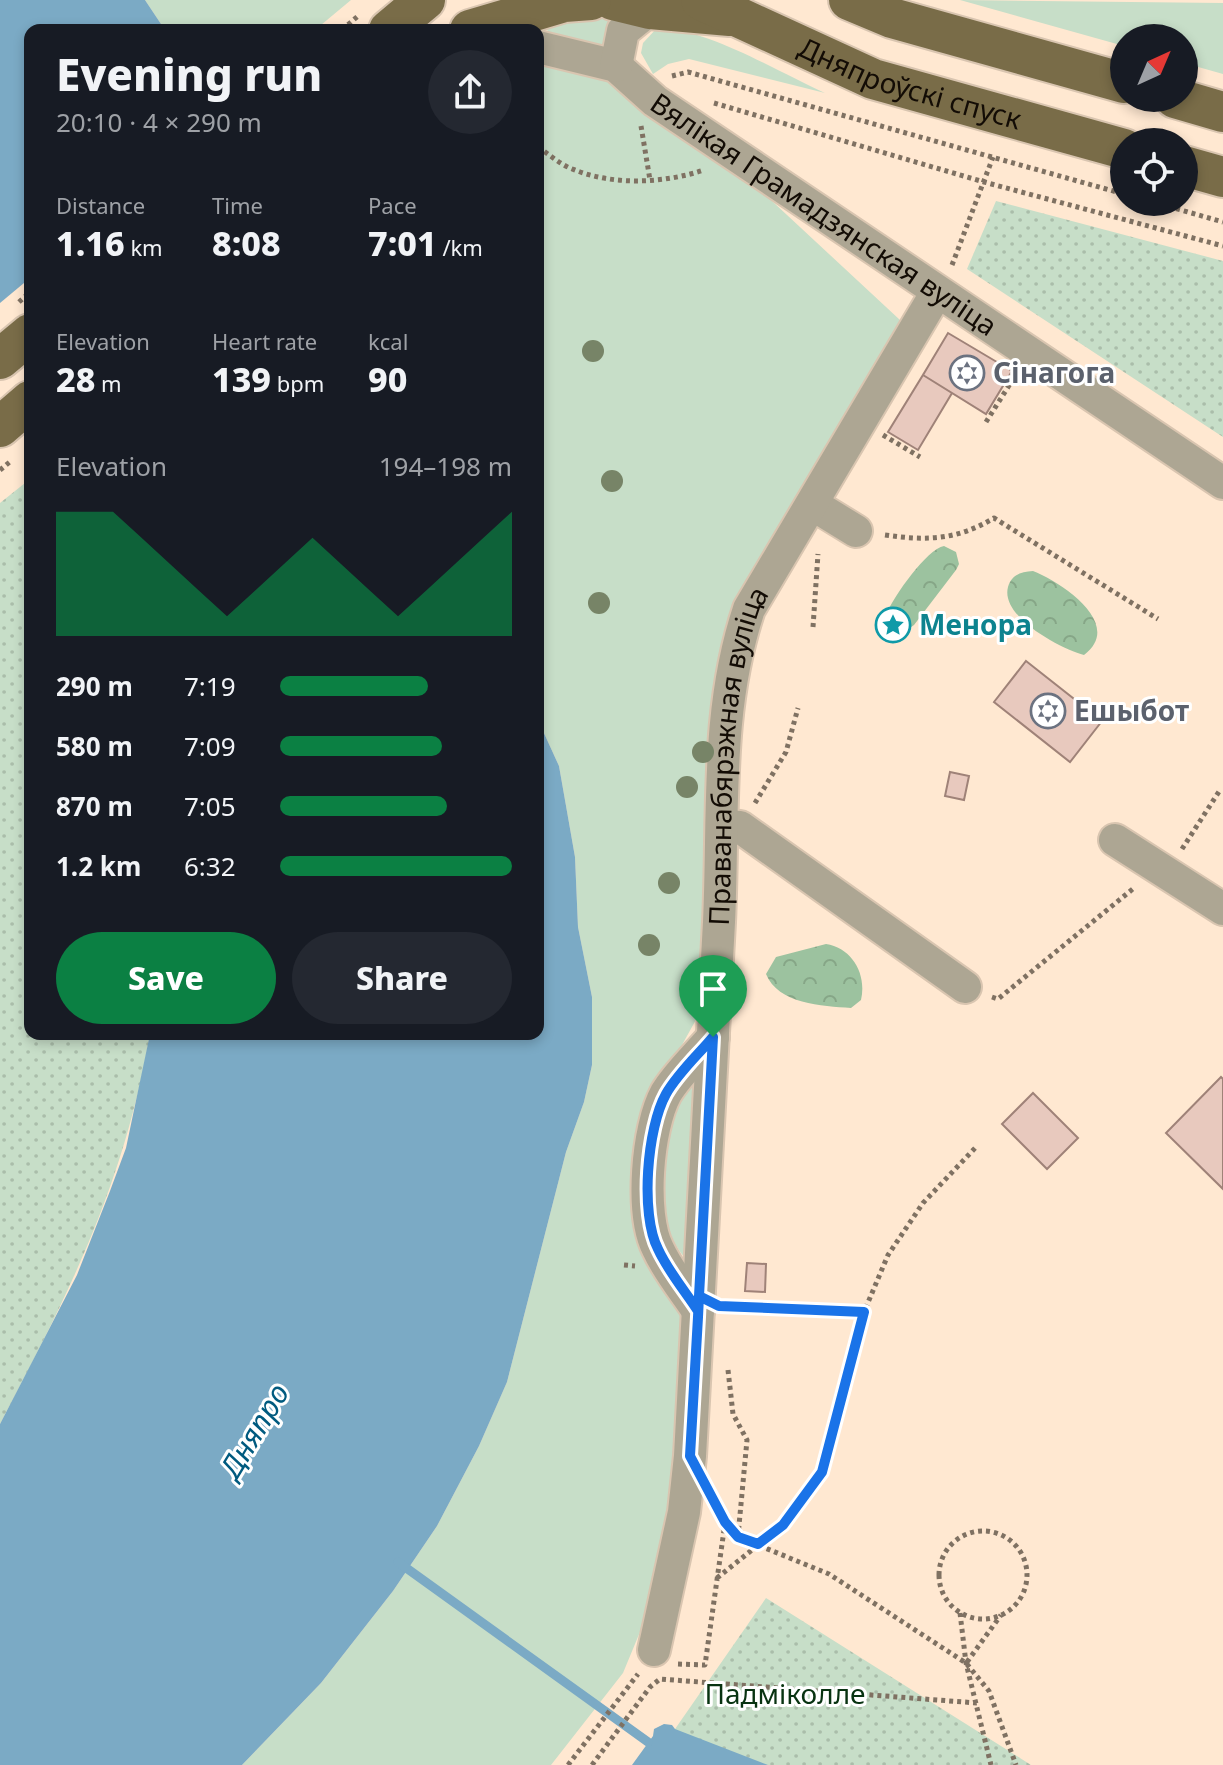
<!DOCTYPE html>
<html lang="en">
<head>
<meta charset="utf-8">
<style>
	body { margin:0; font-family:"Noto Sans",sans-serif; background:#242831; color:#f1f3f6; height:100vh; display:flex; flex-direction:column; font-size:30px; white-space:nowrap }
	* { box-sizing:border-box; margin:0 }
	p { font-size:26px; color:#9ea1a6 }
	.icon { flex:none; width:44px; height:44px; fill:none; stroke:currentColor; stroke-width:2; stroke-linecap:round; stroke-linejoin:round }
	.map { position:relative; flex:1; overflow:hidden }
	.details { position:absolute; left:24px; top:24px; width:520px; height:1016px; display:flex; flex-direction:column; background:#171b24; border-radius:16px; box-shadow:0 4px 12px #0003 }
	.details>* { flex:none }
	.needle { width:52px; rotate:44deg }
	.controls { position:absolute; left:1110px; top:24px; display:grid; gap:16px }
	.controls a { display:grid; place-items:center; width:88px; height:88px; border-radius:50%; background:#171b24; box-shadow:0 4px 12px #0003; font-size:40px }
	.pin { position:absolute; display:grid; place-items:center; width:68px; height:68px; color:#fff; margin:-82px -34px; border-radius:50% 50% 50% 0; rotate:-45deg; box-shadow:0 0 8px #0007 }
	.pin .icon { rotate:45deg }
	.round { display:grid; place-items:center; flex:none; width:84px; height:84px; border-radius:42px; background:#242831 }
	.head { display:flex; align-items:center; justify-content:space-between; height:136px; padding:0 32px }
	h1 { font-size:44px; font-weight:800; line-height:60px }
	.figures { display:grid; grid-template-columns:repeat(3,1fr); gap:12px; height:136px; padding:8px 32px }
	.figures div { display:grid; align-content:center }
	.figures b { font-size:34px; font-weight:800 }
	.figures small { font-size:22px; font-weight:400 }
	.figures p { font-size:22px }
	.chart { height:224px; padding:16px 32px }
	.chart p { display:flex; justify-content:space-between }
	.chart svg { width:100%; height:144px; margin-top:8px; fill:#0b8043; opacity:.7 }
	.primary-button { display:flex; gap:16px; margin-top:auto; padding:16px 32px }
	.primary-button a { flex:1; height:92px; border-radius:48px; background:#0b8043; color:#fff; font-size:32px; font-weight:800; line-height:92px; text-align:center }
	.primary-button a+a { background:#242831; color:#f1f3f6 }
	ul { padding:0 32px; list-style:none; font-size:26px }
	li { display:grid; grid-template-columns:128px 96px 1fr; align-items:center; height:60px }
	li i { height:20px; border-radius:10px; background:#0b8043 }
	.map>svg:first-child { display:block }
	.grass { fill:#c7dec8 }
	.forest { fill:url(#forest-crowns) }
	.park { fill:url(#park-dots) }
	.water { fill:#7baac5 }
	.pier { fill:#ffe8d1 }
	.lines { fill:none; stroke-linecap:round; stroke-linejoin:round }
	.stream { stroke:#7baac5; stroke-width:9 }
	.building { fill:#e8c9be; stroke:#9f8278; stroke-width:2 }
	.minor-casing { stroke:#d9c5b0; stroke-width:36 }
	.major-casing { stroke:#d9c5b0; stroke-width:44 }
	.path { stroke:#7f7162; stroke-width:5; stroke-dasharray:4 4; stroke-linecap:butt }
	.minor { stroke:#ada693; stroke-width:32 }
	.major { stroke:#796c48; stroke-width:40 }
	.tree { fill:#778467 }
	.route-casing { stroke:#fff; stroke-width:16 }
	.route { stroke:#1a73e8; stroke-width:10 }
	.labels { text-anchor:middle; stroke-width:6; stroke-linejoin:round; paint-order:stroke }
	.street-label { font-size:28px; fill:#130c05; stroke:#fff }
	.worship-label { font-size:28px; font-weight:bold; fill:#5b616d; stroke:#fff; text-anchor:start }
	.culture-label { font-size:28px; font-weight:bold; fill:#0d838f; stroke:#fff; text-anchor:start }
	.park-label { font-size:28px; fill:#083311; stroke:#fff }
	.water-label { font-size:30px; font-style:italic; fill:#005a7f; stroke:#fff }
</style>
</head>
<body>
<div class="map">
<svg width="1223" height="1765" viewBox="0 0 1223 1765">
	<defs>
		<pattern id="forest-crowns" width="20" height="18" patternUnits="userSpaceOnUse" patternTransform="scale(2)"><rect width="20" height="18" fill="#9cc29f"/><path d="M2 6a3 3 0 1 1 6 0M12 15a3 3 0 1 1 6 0" fill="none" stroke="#86a687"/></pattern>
		<pattern id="park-dots" width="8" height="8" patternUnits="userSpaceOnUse" patternTransform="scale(2)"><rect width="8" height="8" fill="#c7dec8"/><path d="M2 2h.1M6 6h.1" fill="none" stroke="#aabdaa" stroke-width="1.8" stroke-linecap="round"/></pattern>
	</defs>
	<rect width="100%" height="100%" fill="#ffe8d1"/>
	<path class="grass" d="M145 0H351L315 30H165Z
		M960 0 1223 3V74L1184 63V38H1124V46Z
		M602 16 609 21 601 51 551 34 543 26 546 22Z
		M657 28C707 28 778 72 825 93L689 59 668 64 653 74 641 53 643 43Z
		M538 63 593 67 730 162 900 320 746 593 703 1007 661 1083 641 1140 684 1319 673 1512 647 1615 623 1673 551 1765H242L321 1683 393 1591 437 1526 479 1446 507 1382 566 1152 584 1102 592 1065V997L578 927 575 857 559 766 538 720Z
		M694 1076 701 1077 686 1259C646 1216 665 1120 694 1076Z"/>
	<path class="forest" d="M944 546 956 552 959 564 956 570 914 625 907 630H898L887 613C894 596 927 549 944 546Z
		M1033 571C1061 582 1125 624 1084 655 1061 649 1000 617 1008 587 1012 574 1021 572 1033 571Z
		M826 944C852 948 867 974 861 1000L851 1008C822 1006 778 1004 766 974L776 957Z"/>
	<path class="park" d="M996 201 1223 261V437L967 269Z
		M30 479V1034H150C124 1183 70 1292 0 1424V503Z
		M766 1598 1031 1765H650Z"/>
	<path class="water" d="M0 0H145L165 30H30V473L0 422Z
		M538 720 559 766 575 857 578 927 592 997V1065L584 1102 566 1152 507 1382 479 1446 437 1526 393 1591 321 1683 242 1765H0V1424L77 1275 110 1191 126 1148 150 1034H538Z
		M664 1724 672 1725 675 1729 768 1765H632L653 1736 654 1729Z"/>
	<path class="pier" d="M30 278V459L21 466 0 430V303Z"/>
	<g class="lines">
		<path class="stream" d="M398 1562 648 1742"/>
	</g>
	<path class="building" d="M948 333 1012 371 986 414 923 375Z
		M923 375 952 393 918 450 888 432Z
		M1026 661 1102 721 1070 762 994 702Z
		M950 772 969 776 964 800 945 796Z
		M1221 1077 1223 1079V1189L1166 1133Z
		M1033 1093 1078 1138 1047 1169 1002 1124Z
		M747 1263 766 1264 765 1292 745 1291Z"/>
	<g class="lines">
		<g class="minor-casing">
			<g id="minor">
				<path id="s1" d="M538 47 616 66 655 101 1223 483"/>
				<path d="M616 66 623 31 650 9"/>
				<path d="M812 504 856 531"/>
				<path d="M724 826 740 827 965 987"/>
				<path d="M1115 840 1223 909"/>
				<path d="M698 1311C685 1291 668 1271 658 1249 640 1214 647 1128 666 1093 678 1073 698 1055 713 1037"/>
				<path id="s2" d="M654 1650 684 1512 690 1456C700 1278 710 1100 719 922 724 815 715 711 749 609L937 292"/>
			</g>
		</g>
		<g class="major-casing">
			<g id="major">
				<path d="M613 0 650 9 730 16"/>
				<path id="s3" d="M701 0 873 79 1124 149"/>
				<path d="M849 0 892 18 1124 83"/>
				<path d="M389 30 425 0"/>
				<path d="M470 30 564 2 591 0"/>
				<path d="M1175 98 1223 112"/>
				<path d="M1184 166 1223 177"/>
				<path d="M0 359 30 334"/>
				<path d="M0 427 30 401"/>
			</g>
		</g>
		<path class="path" d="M342 30 358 16
			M672 76 688 72 1124 194
			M714 103 984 182 1223 246
			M641 126 650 180
			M538 147C550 155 562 166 575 170 615 186 665 183 704 170
			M1153 202 1223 222
			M952 265 993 157
			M19 302 30 292
			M986 422 1015 376
			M883 435 920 457
			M0 470 11 461
			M885 535C927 541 957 540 994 518L1158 619
			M813 627 818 554
			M755 803 786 752 798 708
			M1182 849 1220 790
			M992 997 998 999 1134 888
			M624 1265 635 1266
			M725 1306 864 1312
			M728 1370 733 1414 747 1440 738 1536
			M715 1503 738 1537 829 1574 966 1663 989 1691 1016 1765
			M939 1575a44 44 0 1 1 88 0a44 44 0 1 1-88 0Z
			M717 1578 783 1525 822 1472 864 1312 888 1255 923 1203 977 1146
			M960 1613 966 1663 991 1765
			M967 1662 1001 1615
			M678 1664 705 1665 725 1523
			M568 1765 638 1674
			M592 1765 650 1687 660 1679 977 1703"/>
		<use href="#minor" class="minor"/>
		<use href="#major" class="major"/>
	</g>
	<g class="tree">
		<circle cx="593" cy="351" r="11"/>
		<circle cx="612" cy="481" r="11"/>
		<circle cx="599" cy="603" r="11"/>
		<circle cx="703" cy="752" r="11"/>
		<circle cx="687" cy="787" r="11"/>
		<circle cx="669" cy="883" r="11"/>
		<circle cx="649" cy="945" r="11"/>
	</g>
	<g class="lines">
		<g class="route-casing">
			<path id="route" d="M713 1037 699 1296 698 1317 690 1456 725 1522 738 1537 758 1544 783 1525 822 1472 864 1312 719 1306 699 1296 698 1311C685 1291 668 1271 658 1249 640 1214 647 1128 666 1094 678 1073 698 1055 713 1037"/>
		</g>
		<use href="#route" class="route"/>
	</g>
	<defs>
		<g id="synagogue-ring" transform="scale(1.8)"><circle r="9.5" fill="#fff" stroke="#6b7280" stroke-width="1.5"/><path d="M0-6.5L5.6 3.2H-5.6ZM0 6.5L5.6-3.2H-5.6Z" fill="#6b7280"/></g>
		<g id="sight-ring" transform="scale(1.8)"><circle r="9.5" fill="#fff" stroke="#0f9aa8" stroke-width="1.5"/><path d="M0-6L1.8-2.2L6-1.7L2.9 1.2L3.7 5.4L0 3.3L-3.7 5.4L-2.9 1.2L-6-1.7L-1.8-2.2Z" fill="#0f9aa8"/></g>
	</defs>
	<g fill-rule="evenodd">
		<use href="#synagogue-ring" x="967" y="373"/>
		<use href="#sight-ring" x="893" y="625"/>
		<use href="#synagogue-ring" x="1048" y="711"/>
	</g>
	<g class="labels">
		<g class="street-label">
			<text dy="10" stroke="none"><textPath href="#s3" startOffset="226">Дняпроўскі спуск</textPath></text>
			<text dy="10" stroke="none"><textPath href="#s1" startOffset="336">Вялікая Грамадзянская вуліца</textPath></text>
			<text dy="10" stroke="none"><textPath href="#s2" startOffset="900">Праванабярэжная вуліца</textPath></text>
		</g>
		<g class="worship-label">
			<text x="993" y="383">Сінагога</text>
			<text x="1074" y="721">Ешыбот</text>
		</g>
		<g class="culture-label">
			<text x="919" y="635">Менора</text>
		</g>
		<g class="park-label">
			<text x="785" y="1704">Падміколле</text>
		</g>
		<g class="water-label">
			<text transform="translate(255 1431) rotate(-59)" y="10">Дняпро</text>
		</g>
	</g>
</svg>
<div class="controls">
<a><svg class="needle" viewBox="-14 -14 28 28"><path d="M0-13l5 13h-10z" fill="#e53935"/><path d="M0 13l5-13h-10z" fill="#9ea1a6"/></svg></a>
<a><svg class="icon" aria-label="locate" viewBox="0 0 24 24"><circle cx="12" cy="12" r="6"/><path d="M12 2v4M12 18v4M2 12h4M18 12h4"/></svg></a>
</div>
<div class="pin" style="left:713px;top:1037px;background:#1e9e55"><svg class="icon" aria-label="arrive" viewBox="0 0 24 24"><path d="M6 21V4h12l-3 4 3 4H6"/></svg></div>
<section class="details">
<div class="head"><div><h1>Evening run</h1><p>20:10 · 4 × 290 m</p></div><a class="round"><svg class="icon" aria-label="share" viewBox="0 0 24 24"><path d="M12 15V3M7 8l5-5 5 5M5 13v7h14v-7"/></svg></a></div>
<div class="figures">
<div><p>Distance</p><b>1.16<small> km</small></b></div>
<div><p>Time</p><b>8:08</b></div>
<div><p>Pace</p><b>7:01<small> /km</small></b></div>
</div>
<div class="figures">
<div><p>Elevation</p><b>28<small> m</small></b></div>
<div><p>Heart rate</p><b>139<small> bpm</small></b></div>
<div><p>kcal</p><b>90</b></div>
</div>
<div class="chart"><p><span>Elevation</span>194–198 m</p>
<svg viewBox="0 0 160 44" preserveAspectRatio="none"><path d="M0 44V6L10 6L20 6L30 14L40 22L50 30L60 38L70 30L80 22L90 14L100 22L110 30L120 38L130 30L140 22L150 14L160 6V44z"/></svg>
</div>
<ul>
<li><b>290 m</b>7:19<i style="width:64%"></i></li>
<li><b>580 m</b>7:09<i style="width:70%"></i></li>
<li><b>870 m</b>7:05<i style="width:72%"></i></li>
<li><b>1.2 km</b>6:32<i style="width:100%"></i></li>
</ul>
<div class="primary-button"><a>Save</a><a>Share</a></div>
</section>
</div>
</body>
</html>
